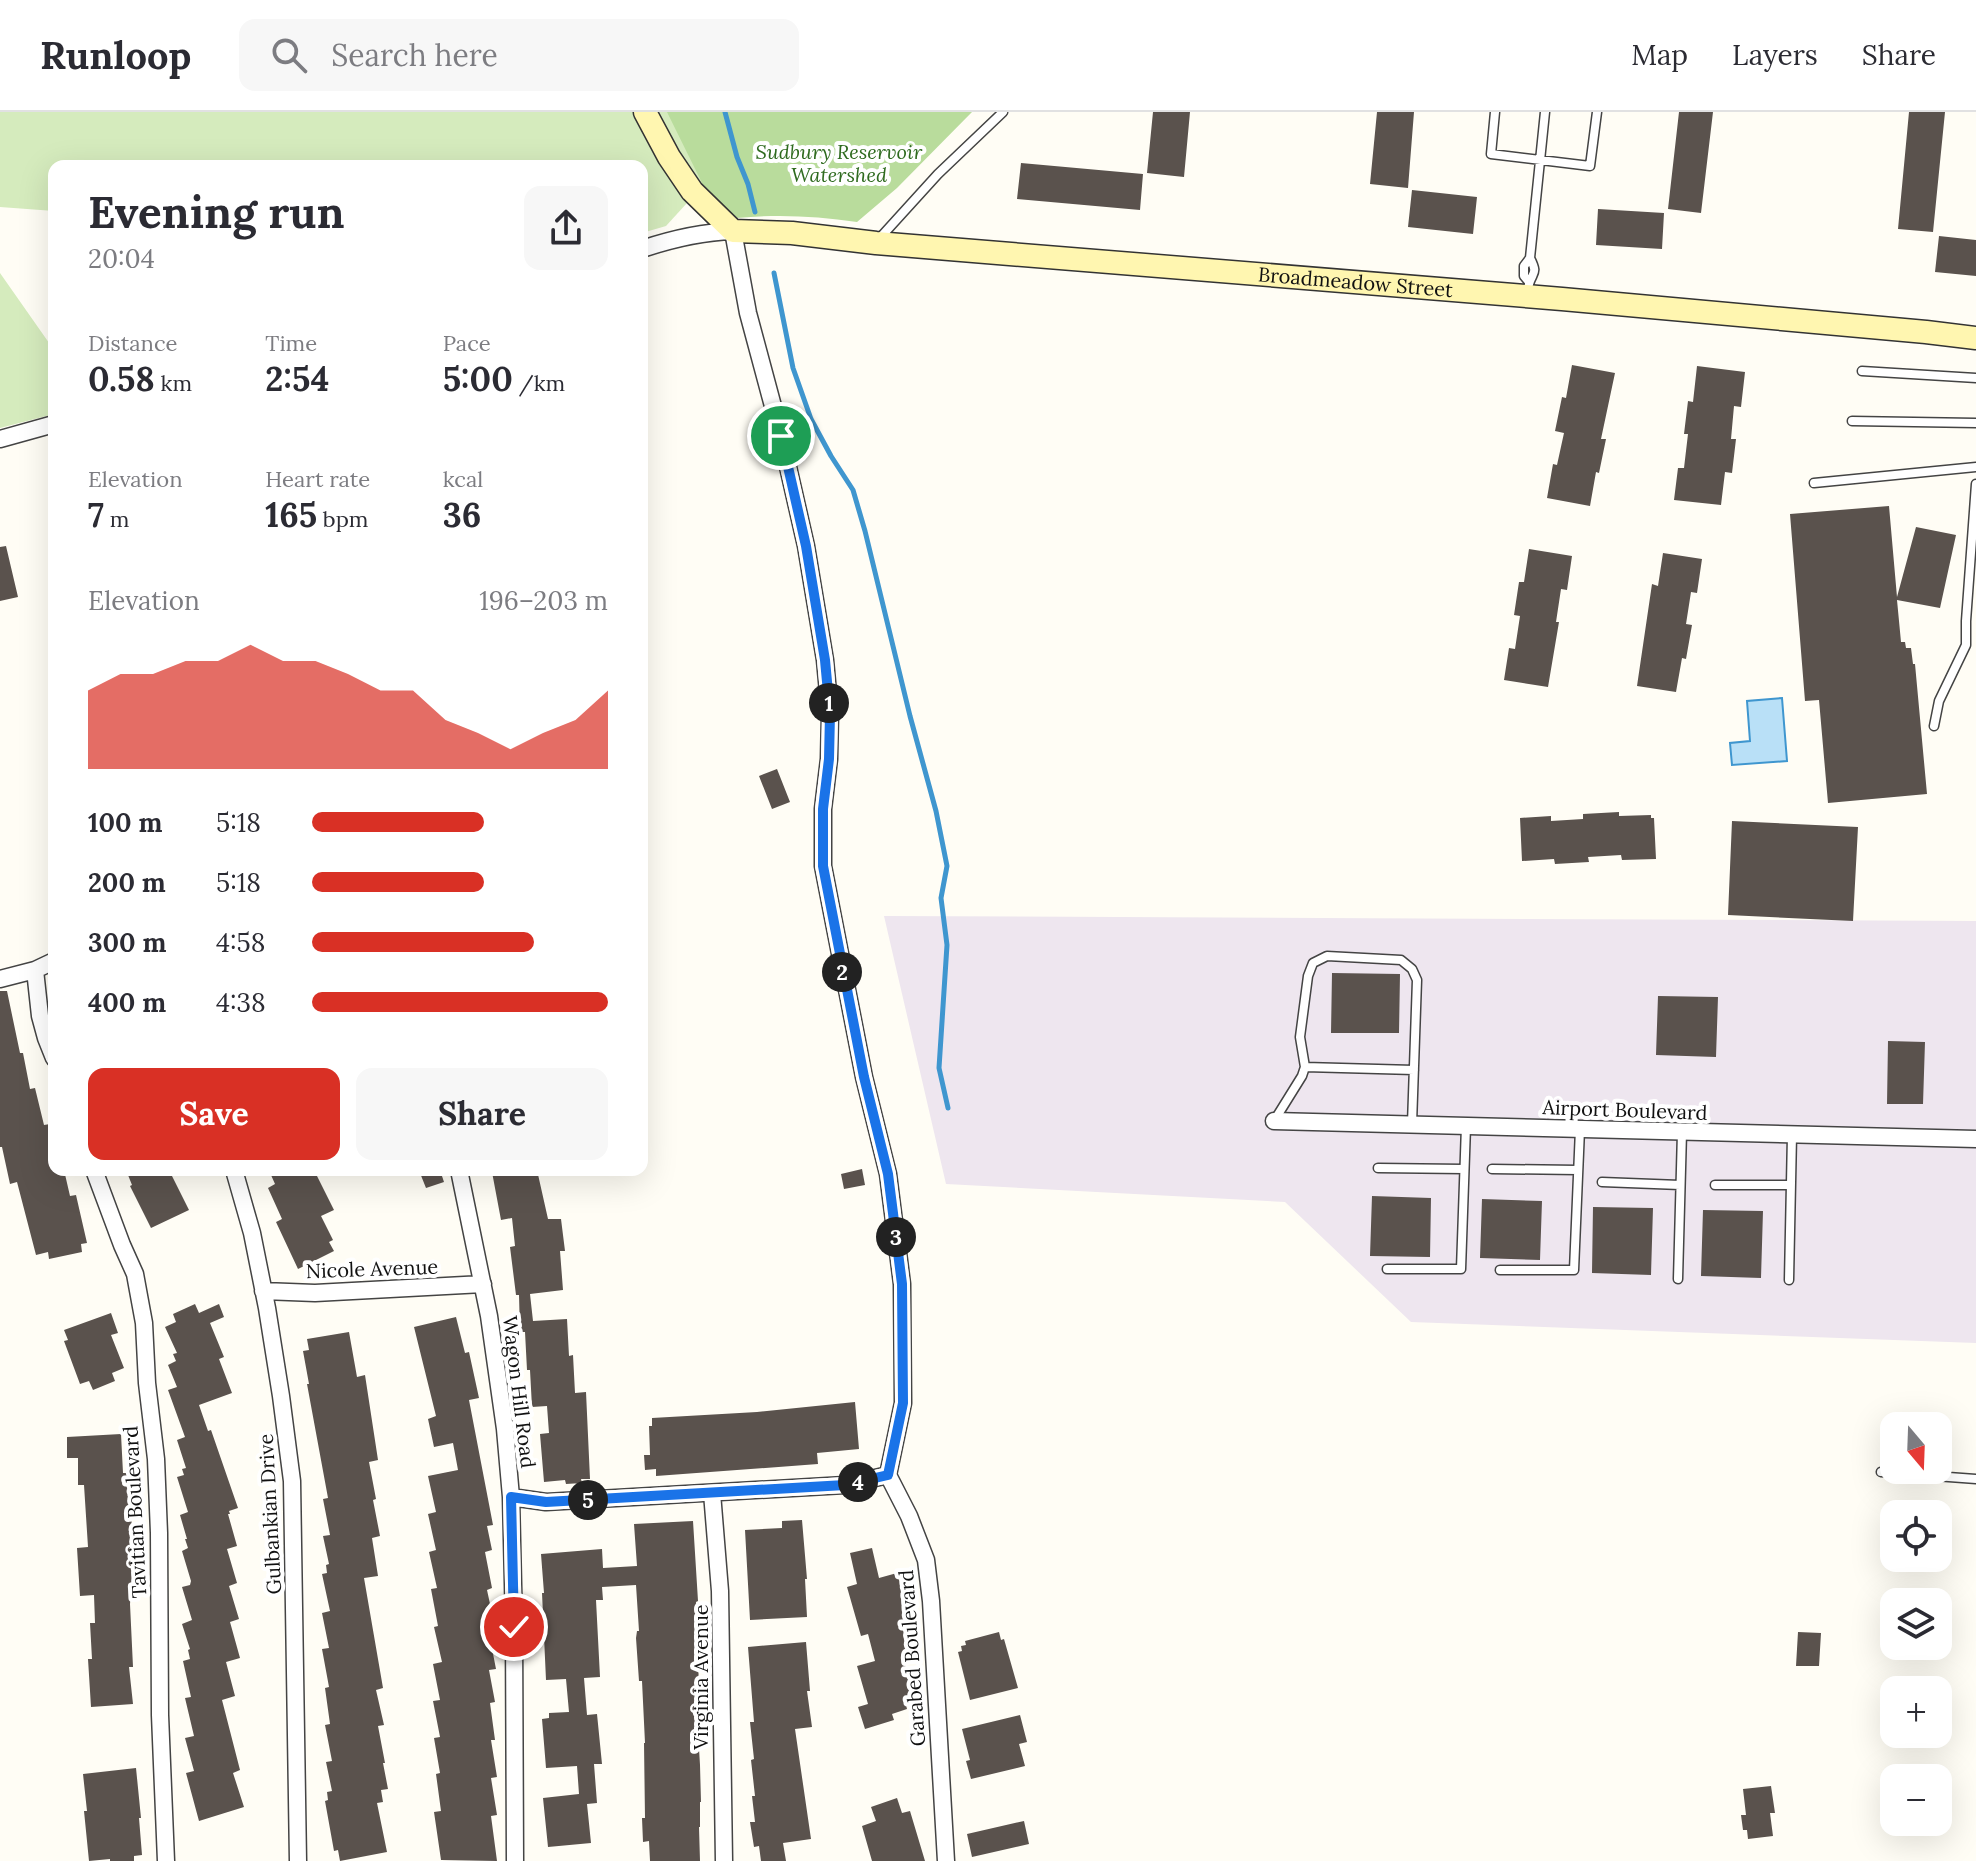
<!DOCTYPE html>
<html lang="en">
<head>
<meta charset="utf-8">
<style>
	body { margin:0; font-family:Lora,serif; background:#f7f7f7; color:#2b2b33; height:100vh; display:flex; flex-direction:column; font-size:30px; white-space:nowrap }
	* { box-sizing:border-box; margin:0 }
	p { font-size:26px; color:#7c7c81 }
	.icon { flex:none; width:44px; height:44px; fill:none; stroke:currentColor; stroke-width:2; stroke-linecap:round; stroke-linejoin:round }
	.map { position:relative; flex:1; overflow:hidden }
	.sheet { position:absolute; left:48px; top:48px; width:600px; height:1016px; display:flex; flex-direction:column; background:#fff; border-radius:16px; box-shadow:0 8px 32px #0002 }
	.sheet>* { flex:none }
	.needle { width:52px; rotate:161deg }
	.buttons { position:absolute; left:1880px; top:1300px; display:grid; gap:16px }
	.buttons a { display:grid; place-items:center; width:72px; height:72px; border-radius:16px; background:#fff; box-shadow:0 8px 32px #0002; font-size:40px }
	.pin { position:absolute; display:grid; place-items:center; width:68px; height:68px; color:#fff; margin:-34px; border:4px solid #fff; border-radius:50%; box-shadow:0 2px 8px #0007 }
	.km { position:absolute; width:40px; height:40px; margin:-20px; border-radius:50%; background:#222; color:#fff; font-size:22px; line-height:40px; text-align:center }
	.round { display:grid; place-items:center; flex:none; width:84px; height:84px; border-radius:16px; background:#f7f7f7 }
	.overview { display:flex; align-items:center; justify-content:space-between; height:136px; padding:0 40px }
	h1 { font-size:44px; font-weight:700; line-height:60px }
	.metrics { display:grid; grid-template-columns:repeat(3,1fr); gap:12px; height:136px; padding:8px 40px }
	.metrics div { display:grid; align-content:center }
	.metrics b { font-size:34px; font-weight:700 }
	.metrics small { font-size:22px; font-weight:400 }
	.metrics p { font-size:22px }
	.chart { height:224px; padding:16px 40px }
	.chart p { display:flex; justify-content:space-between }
	.chart svg { width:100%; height:144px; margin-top:8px; fill:#d93025; opacity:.7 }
	.primary-button { display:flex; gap:16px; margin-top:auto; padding:16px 40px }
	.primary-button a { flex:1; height:92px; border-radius:16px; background:#d93025; color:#fff; font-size:32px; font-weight:700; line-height:92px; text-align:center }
	.primary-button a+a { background:#f7f7f7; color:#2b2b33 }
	ul { padding:0 40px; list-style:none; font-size:26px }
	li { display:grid; grid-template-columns:128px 96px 1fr; align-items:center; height:60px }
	li i { height:20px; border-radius:10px; background:#d93025 }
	header { display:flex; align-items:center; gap:48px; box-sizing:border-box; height:112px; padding:0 40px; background:#fff; border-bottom:2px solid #e1e1e2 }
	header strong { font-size:38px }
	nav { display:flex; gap:44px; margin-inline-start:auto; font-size:28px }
	.search { width:560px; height:72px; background:#f7f7f7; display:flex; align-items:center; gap:20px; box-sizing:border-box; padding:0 28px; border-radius:16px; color:#7c7c81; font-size:30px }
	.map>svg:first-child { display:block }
	.industrial { fill:#eee6ef }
	.green { fill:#d5ebbd }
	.forest { fill:#b9dc9c }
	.water { fill:#b9e0f7; stroke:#3f96cf; stroke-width:2 }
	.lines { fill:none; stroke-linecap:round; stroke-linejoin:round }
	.stream { stroke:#3f96cf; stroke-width:5 }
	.building { fill:#5a524d }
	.lane-casing { stroke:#444; stroke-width:11 }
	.street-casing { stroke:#444; stroke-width:19 }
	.secondary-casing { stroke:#333; stroke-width:25 }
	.lane { stroke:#fff; stroke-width:8 }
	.street { stroke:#fff; stroke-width:16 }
	.secondary { stroke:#fff6b0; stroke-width:22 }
	.route-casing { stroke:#fff; stroke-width:16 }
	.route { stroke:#1a73e8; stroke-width:10 }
	.labels { text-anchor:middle; stroke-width:8; stroke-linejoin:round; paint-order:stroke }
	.park-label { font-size:20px; font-style:italic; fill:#2f6b1f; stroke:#fff }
	.street-label { font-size:20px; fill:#111; stroke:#fff }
</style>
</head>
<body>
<header>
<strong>Runloop</strong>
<div class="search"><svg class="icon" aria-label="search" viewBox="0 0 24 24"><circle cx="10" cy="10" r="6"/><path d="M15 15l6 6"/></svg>Search here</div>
<nav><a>Map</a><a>Layers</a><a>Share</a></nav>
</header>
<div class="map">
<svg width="1976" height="1749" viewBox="0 0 1976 1749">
	<rect width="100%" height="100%" fill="#fffdf5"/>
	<path class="industrial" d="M884 804 1976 809V1231L1411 1210 1285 1090 946 1072Z"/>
	<path class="green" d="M0 0H968L857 105 687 91 666 114 642 121V54H54V99L0 95Z
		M0 161 54 238V302L0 316Z"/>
	<path class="forest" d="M667 0H972L897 76 857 110C816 104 778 102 737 106L705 77Z"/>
	<path class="water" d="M1782 586 1787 649 1732 653 1730 631 1750 629 1747 589Z"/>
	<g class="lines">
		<path class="stream" d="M725 0 737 45 748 72 755 100
			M774 161 793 256 811 307 831 344 853 378 865 419 910 604 936 699 947 754 941 786 947 833 939 956 948 996"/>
	</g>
	<path class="building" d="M1153 0H1190L1184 65 1147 61Z
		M1377 0H1414L1408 76 1370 72Z
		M1679 0H1713L1701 101 1668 97Z
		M1909 0H1945L1933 120 1898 117Z
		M1021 51 1143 62 1140 98 1017 87Z
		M1412 78 1477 85 1473 122 1408 115Z
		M1598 97 1664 101 1662 137 1596 133Z
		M1939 124 1976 128V164L1935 160Z
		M1572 253 1615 261 1601 327H1606L1599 361 1596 360 1590 394 1547 386 1553 352 1557 353 1564 321 1555 319 1562 285 1566 286Z
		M1697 254 1745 260 1741 295 1734 294 1731 327H1736L1732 361 1725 360 1721 393 1674 388 1678 356H1684L1688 322H1684L1688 289 1693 290Z
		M1889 394 1897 485 1916 415 1956 423 1940 496 1897 488 1901 530H1905L1906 536H1911L1913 552H1915L1927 682 1828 691 1819 588 1805 589 1790 402Z
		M6 434 18 485 0 489V435Z
		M1529 437 1572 444 1567 478 1561 477 1556 510H1559L1548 575 1504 568 1509 536 1515 537 1520 504 1514 503 1519 470H1524Z
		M1663 441 1702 447 1697 481 1691 480 1686 512 1692 513 1686 547 1682 546 1676 580 1637 574 1652 472 1658 474Z
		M777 657 790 690 772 697 759 664Z
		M1619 700V704L1651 703V706H1654L1656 747 1622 748 1621 743 1588 745 1589 750 1555 752 1554 747 1522 749 1520 706 1551 704V709L1583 707V702Z
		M1732 709 1858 715 1853 809 1728 803Z
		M1332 861 1400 862 1399 921H1331Z
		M0 879H7L20 941H23L30 977 35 976 44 1013 50 1012 54 1032V1058H64L70 1084 76 1083 87 1131 81 1132 82 1140 49 1147 48 1140 36 1143 17 1070 10 1072 2 1035H0Z
		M1658 884 1718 885 1716 945 1656 943Z
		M1888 929 1925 930 1923 992H1887Z
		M862 1057 865 1073 844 1077 841 1062Z
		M138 1058H169L189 1098 151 1116 130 1074 132 1073 128 1063Z
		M283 1058H314L334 1098 321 1104 333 1128 329 1130 334 1139 298 1157 276 1110 282 1107 268 1076 275 1072 271 1063Z
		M428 1058H440L444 1070 426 1076 420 1061Z
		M499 1058H537L548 1107H561L565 1139H560L563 1178 530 1182 533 1209 567 1207 569 1244 573 1243 575 1281 586 1280 590 1367H581L582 1371 566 1372 565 1368 544 1370 540 1322 549 1321 547 1294 532 1295 530 1258H527L525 1220H520L519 1183H516L510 1135 515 1134 512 1106 501 1108 492 1060Z
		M1372 1084 1431 1086 1430 1145 1370 1144Z
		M1482 1087 1542 1089 1540 1148 1480 1146Z
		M1593 1095 1653 1096 1651 1163 1592 1161Z
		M1703 1098 1763 1099 1761 1166 1701 1164Z
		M195 1192 199 1201 219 1192 224 1205 210 1211 224 1245 219 1247 232 1281 199 1293 208 1319 211 1318 238 1396 229 1399 230 1402H228L237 1434 227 1437 237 1471 229 1474 239 1507 230 1510 240 1546 226 1550 235 1584 222 1588 240 1658 233 1661 244 1695 199 1709 186 1661 194 1659 185 1626 194 1624 185 1586 191 1585 183 1549 190 1547 188 1538 190 1537 182 1512 192 1508 182 1475 190 1473 191 1469 182 1439 188 1436 185 1427H187L180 1403 188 1400 177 1365 184 1363 182 1357 186 1356 177 1328 185 1325 168 1278 177 1275 168 1253 176 1249 173 1242 177 1241 165 1215 176 1210 173 1202Z
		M111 1201 118 1221 111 1223 124 1256 112 1261 115 1269 93 1278 89 1269 80 1272 64 1229 68 1228 64 1218Z
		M456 1205 465 1241 469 1240 479 1286 469 1288 493 1413 487 1414 492 1438 485 1440 492 1476 487 1478 495 1515 488 1516 496 1557 489 1558 495 1590 490 1591 495 1628H491L497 1665 491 1666 497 1703 491 1704 497 1749 441 1748 434 1700 441 1699 436 1662 440 1661 434 1626 440 1625 433 1589 440 1588 433 1552 442 1550 434 1515 438 1514 431 1477 437 1476 429 1440 436 1438 428 1402 436 1400 428 1364 458 1358 453 1331 434 1335 428 1307 436 1304 414 1215Z
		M349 1220 357 1265 365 1263 378 1348 369 1350 376 1387 373 1388 380 1424 372 1426 378 1464 364 1466 383 1576 376 1578 384 1613 378 1614 385 1651H383L388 1677 381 1678 383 1690 377 1691 387 1740 340 1749 338 1738 334 1739 325 1689 328 1688 327 1680 332 1679 326 1650 332 1649 325 1613 330 1612 325 1576 329 1575 322 1537 329 1536 322 1501 330 1499 322 1462 327 1461 326 1453 329 1452 323 1424 330 1423 323 1387 328 1386 307 1272H309L303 1239 309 1238 307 1227Z
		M855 1290 859 1337 817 1341 818 1352 656 1364V1357L645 1358 644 1343H650L649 1314H652V1306L757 1300Z
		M121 1322 123 1361H128L134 1445 133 1479 131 1480 130 1492 133 1555H129L133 1592 91 1595 88 1547H92L90 1511H95L94 1483 80 1484 77 1436 88 1435 84 1373H78V1346H67V1325Z
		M802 1408 807 1467H805L807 1505 750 1508 745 1418 782 1416V1409Z
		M693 1409 698 1489 696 1490 700 1604H697L700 1653 701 1690H700V1715H699L700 1749H650L649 1729 643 1730 642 1706H645L644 1631H645L642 1569H639L636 1526 637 1519H639L636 1473 602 1475 603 1488H596L600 1565 584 1566 587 1603 597 1602 602 1652H594L597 1691 587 1692 591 1731 548 1735 543 1686 579 1682 577 1654 546 1656 542 1607 549 1606V1601L569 1600 566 1567 546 1568 542 1481H544L541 1442 602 1437 603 1456 637 1454 634 1412Z
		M872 1436 879 1466 897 1461 911 1511 902 1513 914 1550 905 1553 916 1589 906 1593 907 1597 892 1602 894 1608 865 1617 858 1595 868 1592 857 1554 875 1549 868 1522 861 1524 847 1475 857 1472 850 1441Z
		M999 1520 1001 1528 1004 1527 1018 1576 970 1588 958 1540 962 1539 961 1534 966 1533 965 1529Z
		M1798 1520 1821 1521 1819 1554H1796Z
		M806 1530 810 1579H807L812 1615 795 1617 811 1727 783 1731 786 1749H761L759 1734 754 1735 750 1710H755L752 1684H755L751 1648 754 1647 750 1610H754L748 1535Z
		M1020 1603 1027 1630 1019 1632 1025 1654 971 1667 966 1649 970 1648 962 1617Z
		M136 1656 141 1706H139L142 1743 134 1744V1749H110V1747L89 1749 84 1699H87L83 1662Z
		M1771 1674 1775 1701H1770L1773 1724 1748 1727 1747 1718H1743L1741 1703H1746L1743 1677Z
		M897 1686 902 1701 910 1699 925 1749H872L862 1714 876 1709 871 1695Z
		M1024 1709 1029 1732 972 1745 967 1722Z"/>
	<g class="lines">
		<g class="lane-casing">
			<path id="lane" d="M1495 0 1491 42 1590 54 1597 0
				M878 128 938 62 1003 0
				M1530 146 1545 0
				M1529 184C1529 180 1528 176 1529 172 1533 159 1538 162 1530 146L1524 154V164L1529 170
				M1862 259 1976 266
				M1852 309 1976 311
				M1814 371 1976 355
				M1934 614 1939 589 1966 533V509L1976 372
				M1305 955 1414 958
				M1274 1009 1302 964 1305 955 1300 925 1308 864 1313 851 1327 844 1401 848 1412 857 1417 868 1412 1012
				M1378 1056 1464 1057
				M1492 1057 1578 1058
				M1602 1070 1680 1073
				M1715 1073H1791
				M1387 1157H1461L1466 1014
				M1500 1158H1574L1580 1017
				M1678 1167 1682 1020
				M1789 1168 1792 1023
				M1881 1360 1976 1367"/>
		</g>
		<g class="street-casing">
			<path id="street" d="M642 137C672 127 701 120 733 119L748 201 781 324 806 434 825 548 830 602 829 647 823 697V754L864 965 888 1062 902 1172 903 1291 888 1363 909 1404 926 1448 931 1489 946 1749
				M0 327 54 312
				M35 858 40 904 46 926 54 946
				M0 867 35 858 54 849
				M1274 1009 1976 1027
				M94 1058 122 1133 135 1162 144 1211 147 1271 156 1347 159 1421 160 1603 166 1749
				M234 1058 252 1121 267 1196 281 1284 292 1369 298 1749
				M459 1058 489 1204 505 1317 511 1385 514 1515 515 1749
				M263 1179 315 1181 483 1172
				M712 1381 720 1479 724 1749
				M511 1385 546 1390 845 1373 888 1363"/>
		</g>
		<g class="secondary-casing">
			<g id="secondary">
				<path id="s1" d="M645 0 669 45 692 79 733 119 792 121 876 131 1562 187 1926 220 1976 226"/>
			</g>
		</g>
		<use href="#lane" class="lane"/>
		<use href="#street" class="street"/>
		<use href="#secondary" class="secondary"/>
	</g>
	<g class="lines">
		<g class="route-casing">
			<path id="route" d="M514 1515 511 1385 546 1390 845 1373 888 1363 903 1291 902 1172 888 1062 864 965 823 754V697L829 647 830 602 825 548 806 434 781 324"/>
		</g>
		<use href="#route" class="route"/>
	</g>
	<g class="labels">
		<g class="park-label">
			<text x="839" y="47">Sudbury Reservoir<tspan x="839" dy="23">Watershed</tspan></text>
		</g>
		<g class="street-label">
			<text dy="7" stroke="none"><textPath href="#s1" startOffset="774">Broadmeadow Street</textPath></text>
			<text transform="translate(1625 998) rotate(2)" y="7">Airport Boulevard</text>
			<text transform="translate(372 1157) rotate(-2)" y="7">Nicole Avenue</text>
			<text transform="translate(519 1280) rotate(83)" y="7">Wagon Hill Road</text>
			<text transform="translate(135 1400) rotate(-93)" y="7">Tavitian Boulevard</text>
			<text transform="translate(270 1402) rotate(-93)" y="7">Gulbankian Drive</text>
			<text transform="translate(912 1546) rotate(-94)" y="7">Garabed Boulevard</text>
			<text transform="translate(701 1565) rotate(-90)" y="7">Virginia Avenue</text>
		</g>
	</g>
</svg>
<div class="buttons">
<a><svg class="needle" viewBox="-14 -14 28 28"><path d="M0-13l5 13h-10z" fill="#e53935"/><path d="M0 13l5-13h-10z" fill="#7c7c81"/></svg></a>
<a><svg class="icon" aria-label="locate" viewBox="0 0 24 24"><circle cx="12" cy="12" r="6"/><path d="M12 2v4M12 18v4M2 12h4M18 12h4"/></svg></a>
<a><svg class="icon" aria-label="layers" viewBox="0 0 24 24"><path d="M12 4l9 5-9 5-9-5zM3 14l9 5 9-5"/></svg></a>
<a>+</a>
<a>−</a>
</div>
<div class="pin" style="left:781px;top:324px;background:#1e9e55"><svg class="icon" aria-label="arrive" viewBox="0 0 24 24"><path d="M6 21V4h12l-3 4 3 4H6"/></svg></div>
<div class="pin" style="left:514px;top:1515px;background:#d93025"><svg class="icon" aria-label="check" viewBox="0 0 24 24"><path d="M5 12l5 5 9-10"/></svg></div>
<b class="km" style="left:829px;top:591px">1</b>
<b class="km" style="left:842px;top:860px">2</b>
<b class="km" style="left:896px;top:1125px">3</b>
<b class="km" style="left:858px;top:1370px">4</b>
<b class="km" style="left:588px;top:1388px">5</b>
<section class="sheet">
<div class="overview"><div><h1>Evening run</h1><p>20:04</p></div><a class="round"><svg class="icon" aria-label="share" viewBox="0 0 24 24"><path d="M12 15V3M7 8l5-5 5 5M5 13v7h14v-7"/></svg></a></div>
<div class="metrics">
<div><p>Distance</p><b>0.58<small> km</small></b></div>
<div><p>Time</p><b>2:54</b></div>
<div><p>Pace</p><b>5:00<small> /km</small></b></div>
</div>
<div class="metrics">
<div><p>Elevation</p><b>7<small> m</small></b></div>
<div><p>Heart rate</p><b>165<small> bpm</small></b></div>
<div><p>kcal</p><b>36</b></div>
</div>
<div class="chart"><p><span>Elevation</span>196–203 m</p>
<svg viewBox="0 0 160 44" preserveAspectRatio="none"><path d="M0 44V20L10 15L20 15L30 11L40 11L50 6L60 11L70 11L80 15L90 20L100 20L110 29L120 33L130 38L140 33L150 29L160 20V44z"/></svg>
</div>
<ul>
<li><b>100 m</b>5:18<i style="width:58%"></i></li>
<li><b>200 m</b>5:18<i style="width:58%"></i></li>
<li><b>300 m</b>4:58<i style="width:75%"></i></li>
<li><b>400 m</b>4:38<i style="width:100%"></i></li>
</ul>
<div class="primary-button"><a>Save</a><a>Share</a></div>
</section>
</div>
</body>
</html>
